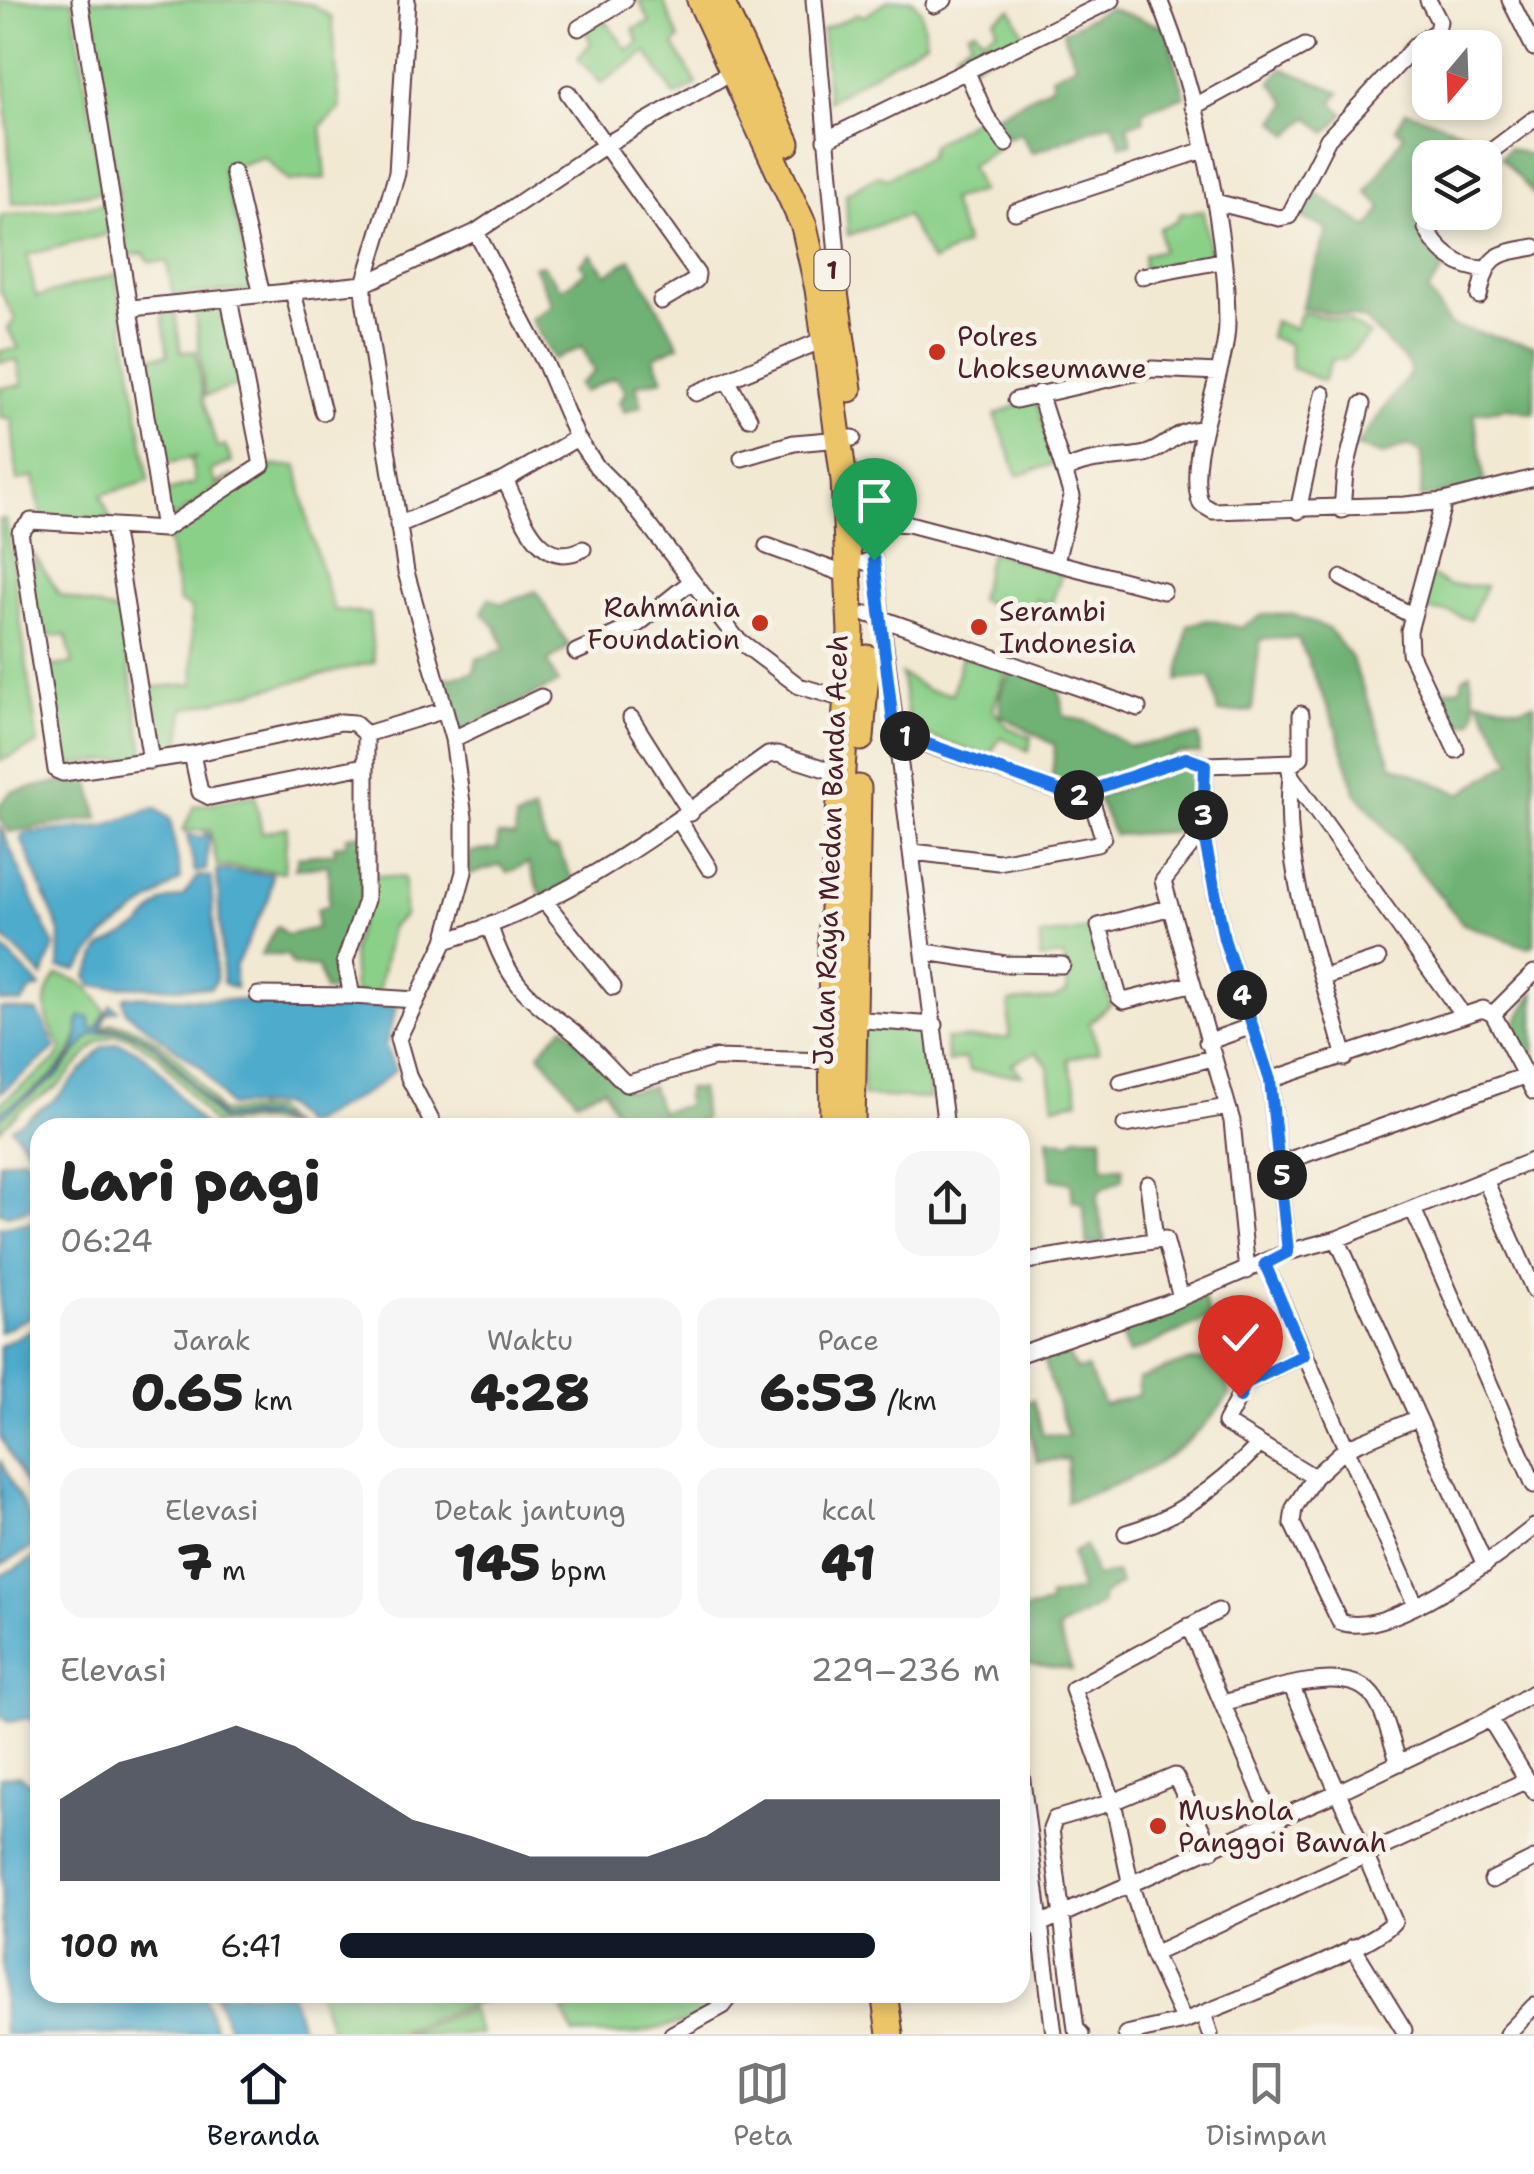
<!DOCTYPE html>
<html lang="id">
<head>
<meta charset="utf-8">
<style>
	body { margin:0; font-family:"Shantell Sans",sans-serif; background:#f6f6f6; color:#222; height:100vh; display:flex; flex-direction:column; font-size:38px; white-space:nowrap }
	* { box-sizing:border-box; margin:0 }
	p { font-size:32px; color:#767676 }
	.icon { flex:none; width:55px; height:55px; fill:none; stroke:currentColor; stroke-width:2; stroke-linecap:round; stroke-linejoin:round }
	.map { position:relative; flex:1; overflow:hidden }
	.side { position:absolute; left:30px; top:1118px; width:1000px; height:885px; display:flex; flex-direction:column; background:#fff; border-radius:30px; box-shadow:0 5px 15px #0003 }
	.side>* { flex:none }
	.needle { width:65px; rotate:199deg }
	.controls { position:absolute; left:1412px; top:30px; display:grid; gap:20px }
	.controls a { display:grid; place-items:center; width:90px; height:90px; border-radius:20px; background:#fff; box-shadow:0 5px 15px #0003; font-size:50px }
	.pin { position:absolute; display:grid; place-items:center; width:85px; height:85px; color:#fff; margin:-102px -42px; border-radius:50% 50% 50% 0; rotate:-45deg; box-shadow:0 0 10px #0007 }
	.pin .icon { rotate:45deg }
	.km { position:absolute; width:50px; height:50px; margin:-25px; border-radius:50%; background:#222; color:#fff; font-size:28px; line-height:50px; text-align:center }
	.round { display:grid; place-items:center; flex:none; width:105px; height:105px; border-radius:30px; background:#f6f6f6 }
	.overview { display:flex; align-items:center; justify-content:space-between; height:170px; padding:0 30px }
	h1 { font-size:55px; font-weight:800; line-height:75px }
	.stats { display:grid; grid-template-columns:repeat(3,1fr); gap:15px; height:170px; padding:10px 30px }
	.stats div { display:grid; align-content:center; border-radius:25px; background:#f6f6f6; text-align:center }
	.stats b { font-size:50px; font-weight:800 }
	.stats small { font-size:28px; font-weight:400 }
	.stats p { font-size:28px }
	.chart { height:280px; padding:20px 30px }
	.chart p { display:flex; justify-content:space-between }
	.chart svg { width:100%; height:180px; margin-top:10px; fill:#111827; opacity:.7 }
	ul { padding:0 30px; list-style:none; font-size:32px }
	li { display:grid; grid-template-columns:160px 120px 1fr; align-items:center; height:75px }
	li i { height:25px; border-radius:12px; background:#111827 }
	.dock { display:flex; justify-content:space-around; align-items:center; height:140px; border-top:2px solid #e0e0e0; background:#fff; font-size:28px; color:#767676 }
	.dock a { display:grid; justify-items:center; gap:5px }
	.dock .selected { color:#111827 }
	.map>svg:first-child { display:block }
	.green { fill:#8bd089; stroke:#6a785a; stroke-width:2.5 }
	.forest { fill:#70b275; stroke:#5d6850; stroke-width:2.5 }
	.water { fill:#4eabcc; stroke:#4c657c; stroke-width:2.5 }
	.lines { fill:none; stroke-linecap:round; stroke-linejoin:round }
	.minor-casing { stroke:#633d44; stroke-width:19 }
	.trunk-casing { stroke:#633d44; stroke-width:29 }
	.minor { stroke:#fff; stroke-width:15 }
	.trunk { stroke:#edc569; stroke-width:25 }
	.route-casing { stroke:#fff; stroke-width:20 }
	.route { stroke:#1a73e8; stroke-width:12 }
	.poi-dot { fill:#c8321e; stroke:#f7f3e8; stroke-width:4 }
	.labels { text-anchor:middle; stroke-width:10; stroke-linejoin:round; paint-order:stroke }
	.shield { fill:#f7f3e8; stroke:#7e5f64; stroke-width:2.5 }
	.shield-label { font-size:25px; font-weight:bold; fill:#4a1f2b }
	.poi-label { font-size:28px; fill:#4a1f2b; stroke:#f7f3e8; text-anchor:start }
	.street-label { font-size:28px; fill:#4a1f2b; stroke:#f7f3e8 }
</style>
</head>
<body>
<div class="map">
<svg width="1534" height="2034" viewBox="0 0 1534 2034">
	<rect width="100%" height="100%" fill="#f7f3e8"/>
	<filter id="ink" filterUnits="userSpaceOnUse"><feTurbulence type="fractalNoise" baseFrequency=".01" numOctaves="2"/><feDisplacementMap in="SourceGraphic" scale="20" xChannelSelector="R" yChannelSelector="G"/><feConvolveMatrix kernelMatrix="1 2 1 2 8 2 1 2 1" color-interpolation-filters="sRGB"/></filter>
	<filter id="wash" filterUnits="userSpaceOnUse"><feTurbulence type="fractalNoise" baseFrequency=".0048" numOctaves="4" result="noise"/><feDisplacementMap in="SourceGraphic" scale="40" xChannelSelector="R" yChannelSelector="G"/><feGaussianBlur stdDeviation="2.25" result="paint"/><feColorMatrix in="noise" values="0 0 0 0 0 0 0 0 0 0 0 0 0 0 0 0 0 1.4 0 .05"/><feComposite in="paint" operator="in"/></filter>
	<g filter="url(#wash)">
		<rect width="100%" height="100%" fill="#f2e9d3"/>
		<path class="green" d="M0 0H73L102 192 12 204Z
			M87 0H282L313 5 332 18 340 109 321 126 326 178 288 181 264 157 223 170 254 290 173 296 167 262H149L144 253 128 256Z
			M639 0H663L679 39 674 45 697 84 675 96 647 52 601 83 578 58 591 43 585 30 603 17 627 50 639 43 633 29 650 22Z
			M889 0H913L921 11 926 41 828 101 822 30 858 14 865 16Z
			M1011 9 1025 36 967 68 956 51 971 41 968 32 975 29 983 38 997 30 995 19Z
			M978 117 999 147 970 166 981 191 950 200 966 244 932 262 906 216 848 235 846 194 878 175 887 178 928 157 932 145Z
			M106 204 108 234 27 255 36 297 116 274 149 481 101 495 111 521 41 517 34 477 17 481 12 419 0 417V388L22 385 17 360 0 362V351L19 348 8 329 15 319 0 290V216Z
			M1203 211 1211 255 1143 270 1144 255 1162 250 1159 228 1176 222 1180 214Z
			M225 308 240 385 205 396 195 310Z
			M175 312 181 352 196 351 203 399 217 448 225 445 232 462 210 471 216 484 234 475 167 524 161 493 195 483 191 460 197 457 159 465 141 357 168 355 162 313Z
			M1301 312 1347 321 1370 335 1344 360 1332 359 1323 381 1292 368 1289 344 1270 337 1274 321 1294 329Z
			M1035 398 1056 463 1018 476 995 415Z
			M272 466H297L310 532 334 610 369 614 374 662 184 709 180 750 155 754 145 688 194 684 191 608 179 602 168 537Z
			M0 519 6 520 38 744 0 761Z
			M990 552 1062 574 1051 604 1035 600 1028 617 979 600Z
			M34 555 60 595 119 613 145 757 60 766 43 667 73 664 66 635 40 637 31 599Z
			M1429 574 1448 585 1486 586 1470 620 1449 612 1418 610Z
			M962 656 1006 668 993 710 1009 728 1031 737 1029 751 1001 737 988 757 910 730 901 674 928 690 952 694Z
			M255 795 262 833 287 827 284 872 217 866 210 830 183 831 194 806Z
			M372 875 404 878V916L391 927 378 993H354L352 951Z
			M1091 929 1111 1004 1089 1023 1099 1051 1068 1059 1079 1100 1054 1106 1048 1066 1036 1052 1012 1064 1022 1075 970 1071 964 1058 948 1062 945 1039 1009 1038V1002L1053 999 1067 992V965L1062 956 1040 959 1041 936Z
			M57 975C81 978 93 989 105 1011L98 1028 79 1031C71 1068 31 1093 0 1112V1103L55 1061 62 1049C47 1024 37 1002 57 975Z
			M111 1023C160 1026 195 1075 220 1112L273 1109 292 1127 278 1117H221C186 1082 166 1038 113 1026L99 1031Z
			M862 1023 923 1027 930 1099 863 1096Z
			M117 1030C166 1038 188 1089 220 1120L269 1118 284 1127 264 1121 213 1124 159 1056 129 1037 114 1035 98 1042 58 1086 20 1110 0 1130V1118L57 1076 91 1035Z
			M732 1992 693 2021 632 2034H574L563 2011 611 1993Z
			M319 1993V1992L505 1993 389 2034H332Z
			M471 2009 480 2034H399Z"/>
		<path class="forest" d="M1108 8 1166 28 1185 96 1142 111 1144 120 1127 125 1132 143 1121 145 1112 122 1032 153 1020 133 1008 138 993 117 1052 85V76L1076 64 1063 32Z
			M1282 68 1340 92 1332 102 1344 114 1326 133 1309 117 1289 135 1275 121 1288 104 1271 82Z
			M1406 111 1493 142 1477 157 1430 158V208L1420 222 1444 268 1428 291 1451 326 1534 346V413L1508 408 1474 413 1485 485 1421 498 1422 453 1407 445 1383 455 1356 447 1411 372 1408 364 1364 319 1301 308 1328 229 1297 216 1311 190 1369 228 1382 208 1367 192 1404 135 1396 129Z
			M1509 148 1534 157V195L1501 157Z
			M591 254 607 274 631 259 679 345 654 357 663 379 636 385 642 406 624 412 619 402 626 391 615 377 583 392 578 385 594 372 582 347 554 360 531 319 552 305 534 266 542 265 562 289 586 271 580 264Z
			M536 591 569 646 548 662 558 683 458 732 439 680 474 672 477 659 505 649 497 629 482 612 489 598 501 604Z
			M1292 614 1329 629 1351 657 1392 765 1461 794 1512 760 1477 699 1520 708 1534 703V945L1526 947 1463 924 1355 791 1335 725 1298 638 1260 639 1252 711 1218 713 1211 677 1178 680 1188 625 1208 620 1241 627 1263 615Z
			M1011 668 1058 687 1064 716 1088 722 1130 746 1199 736 1200 754 1179 753 1073 792 1051 785 1055 745 1000 715V694Z
			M1470 673 1476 710 1472 721 1450 728 1433 691 1461 688 1463 678Z
			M1186 765 1199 769 1203 830 1114 835 1097 797Z
			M88 776 99 818 9 832 0 819V804L11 792Z
			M534 811 548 848 558 849 573 880 543 899 528 863 507 873 501 865 468 875 471 852 497 849 498 835 515 837 516 819Z
			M365 834 362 895 341 965 342 990 325 991 318 967 293 965 287 955H261L277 926 287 935 317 928V909L329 905 328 865 295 869 298 857 335 853 334 846 346 844 347 836Z
			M1534 992V1070L1514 1026Z
			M564 1026 629 1091 652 1087 660 1111 686 1106V1089H700L704 1120 675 1127H623L604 1088 577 1100 539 1053Z
			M1078 1136H1102L1103 1167H1123V1179L1100 1190 1097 1200 1105 1243 1087 1245 1083 1203 1073 1201 1071 1183 1051 1179 1048 1138 1070 1142Z
			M1203 1296 1210 1318 1129 1354 1117 1327Z
			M1063 1343 1076 1370 1087 1368 1104 1405 1138 1395 1139 1379C1176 1367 1224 1336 1229 1396 1183 1458 1138 1479 1066 1502L1068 1459 1037 1462 1024 1403 1033 1400 1043 1434 1068 1436 1042 1355Z
			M1085 1546 1096 1577 1116 1573 1120 1584 1103 1595 1101 1605 1058 1630 1072 1670 1026 1663 1020 1611 1049 1605V1597L1080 1590 1072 1553Z"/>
		<path class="water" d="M155 808 170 819 181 879 104 936 78 970 59 968 60 932 21 838 26 833 104 826Z
			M0 826 54 946 43 977 0 934Z
			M205 833 209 835 206 870 195 872 187 834 202 838Z
			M217 870 272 874 269 898 235 967V988L223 983Z
			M198 876 211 877 216 980 211 988 91 986 87 976 101 948 139 927 162 902 183 896Z
			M0 946 41 987 31 990 22 1003 0 1001Z
			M127 996 397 1007 385 1046 395 1070 374 1088 305 1126 283 1105 229 1106 202 1068 126 1012 123 999Z
			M111 1005 118 1010 107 1014 101 1031C155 1016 189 1085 221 1117L269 1114 288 1127 269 1118 220 1120C192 1092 167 1037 122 1031 112 1029 101 1034 91 1035L57 1076 0 1118V1112C24 1097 63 1074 76 1047 81 1035 74 1026 81 1016L90 1018 91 1029H97Z
			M0 1008 38 1012 56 1048 0 1093Z
			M118 1043C163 1056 174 1100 205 1127L40 1128V1165L12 1128 57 1098 103 1047Z
			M24 1157 40 1177V1206L8 1215 0 1212V1162Z
			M40 1221V1312L0 1332V1227Z
			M40 1325V1512L0 1436V1346Z
			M0 1460 40 1538 37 1545 0 1565Z
			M40 1555V1729L29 1718 10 1722 0 1715V1576Z
			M19 1775 40 1790V1992L204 1993 216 2034H4L0 1777Z
			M216 1993H291L303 2034H230Z"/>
	</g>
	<g filter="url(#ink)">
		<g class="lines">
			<g class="minor-casing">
				<path id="minor" d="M80 0 164 529 31 521 20 532 56 770 63 773 192 754 341 722 354 723 366 734 442 711
					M407 0 397 173 364 284V299L406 572 453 739 464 817V872L445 941 398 1039 409 1078 435 1128
					M814 0 837 255 835 275
					M1159 0C1195 87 1227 228 1227 323 1227 373 1183 458 1201 504L1213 511 1405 505 1444 501 1534 478
					M1510 0 1534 48
					M934 5 944 0
					M579 28 625 0
					M967 72 986 116 1006 144
					M568 93 697 274 696 280 661 301
					M1193 107 1305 46
					M825 140 1112 0
					M1482 158 1534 119
					M233 172 262 295
					M1215 202 1279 218 1289 216 1328 139 1416 45 1437 31 1439 21 1428 0
					M1015 212 1201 151
					M1434 212 1426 228C1437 251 1459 269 1485 269
					M476 232 546 365 577 438 597 467 628 498 736 638 799 686 847 700
					M1142 276 1221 261
					M293 292 323 412
					M1479 296C1488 255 1494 254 1534 247
					M132 308 364 284 476 232 607 144 733 71
					M727 380 749 418
					M696 393 825 339
					M1039 393 1064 471
					M1016 400 1152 369 1218 372
					M742 458 794 443 853 438
					M505 480C522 513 537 571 583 549
					M1444 501 1409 631 1410 653 1456 750
					M1342 510 1345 472 1362 404
					M1298 511 1323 394
					M862 521 909 524 1163 591
					M398 525 505 480 577 438
					M113 526 151 761
					M164 529 262 465 229 299
					M767 546 850 576
					M865 562 874 560 946 1128
					M1056 562 1072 496 1064 471C1089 456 1118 460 1145 454 1167 449 1174 429 1204 429
					M1342 578 1413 616
					M868 614 1138 708
					M576 652 638 624 692 581
					M631 718 691 813
					M894 733 1074 796 1186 758 1205 765 1295 762 1301 757V714
					M366 734V900L345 961 352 996 416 1000
					M453 739 541 697
					M192 754 200 792 210 797 364 766
					M1289 764 1291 776 1462 1014
					M1205 765 1203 830 1224 939 1270 1080 1288 1252
					M1291 776C1280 869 1322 968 1345 1058
					M678 819 709 868
					M1203 830 1163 881 1232 1121 1247 1271
					M913 852 998 862 1097 844 1103 837 1089 793
					M546 903 613 987
					M1168 908 1099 926 1119 997 1124 1001 1190 984
					M490 927C509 986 530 998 576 1034 594 1049 609 1068 626 1084L714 1058 832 1061
					M445 941C568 904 664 829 768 755L778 754 841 774
					M926 952 1005 964 1062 965
					M1324 977 1378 959
					M258 995 352 996
					M1493 1014 1534 973
					M850 1019 935 1025
					M1207 1042 1252 1026
					M1270 1080 1483 1009 1493 1014 1534 1092
					M1121 1082 1212 1058
					M1125 1125 1227 1107
					M1281 1163 1527 1075
					M1485 1180 1534 1290
					M1148 1184 1155 1239
					M1413 1209 1534 1485
					M1337 1239 1485 1565
					M1020 1262 1165 1239 1181 1298
					M1265 1264 1415 1604
					M1020 1354 1168 1303 1288 1252 1337 1239 1534 1160
					M1304 1355 1246 1383 1225 1423 1314 1477 1294 1508 1292 1523 1340 1622C1388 1639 1496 1558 1534 1527
					M1314 1477 1346 1448 1418 1418
					M1126 1533C1178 1519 1223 1482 1260 1444
					M1218 1611 1073 1689 1113 1802 1131 1886 1153 1954 1184 2021C1223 2005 1376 1947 1394 1921L1291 1685
					M1189 1626 1273 1821
					M1223 1703C1257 1694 1339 1664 1368 1691 1385 1706 1391 1743 1399 1763
					M1490 1719 1534 1791
					M1020 1765 1054 2034
					M1492 1880 1534 1859
					M1020 1933 1338 1792 1490 1719 1534 1692
					M1353 1947 1404 2030
					M1153 1954 1527 1780
					M1203 2013 1210 2034
					M672 2034 723 2006 734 1992
					M1081 2034 1076 2029 1051 1829 1055 1819 1113 1802 1175 1776 1212 1850
					M1126 2034 1184 2021
					M1507 2034 1534 2006"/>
			</g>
			<g class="trunk-casing">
				<path id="trunk" d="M700 0 804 226 818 289 844 480 851 632 831 939 833 1128
					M720 0 787 143
					M831 265 849 389
					M861 738 867 658
					M852 1128 858 788
					M884 1992 890 2034"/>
			</g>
			<use href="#minor" class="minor"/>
			<use href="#trunk" class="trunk"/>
		</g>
	</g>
	<g class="lines" filter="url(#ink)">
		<g class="route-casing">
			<path id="route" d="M874 560 894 732 1074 796 1186 758 1205 765 1203 830 1224 939 1270 1080 1288 1252 1265 1264 1304 1355 1246 1383 1240 1397"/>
		</g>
		<use href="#route" class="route"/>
	</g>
	<g class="poi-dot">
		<circle cx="937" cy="352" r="10"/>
		<circle cx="760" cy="623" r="10"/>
		<circle cx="979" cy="627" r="10"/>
		<circle cx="1158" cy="1826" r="10"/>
	</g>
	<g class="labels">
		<rect class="shield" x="814.5" y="250" width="35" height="40" rx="8"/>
		<g class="shield-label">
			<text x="832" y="279">1</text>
		</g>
		<g class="poi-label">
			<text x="957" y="346">Polres<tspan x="957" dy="32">Lhokseumawe</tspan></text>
			<text x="740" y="617" text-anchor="end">Rahmania<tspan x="740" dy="32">Foundation</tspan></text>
			<text x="999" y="621">Serambi<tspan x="999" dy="32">Indonesia</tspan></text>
			<text x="1178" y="1820">Mushola<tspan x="1178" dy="32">Panggoi Bawah</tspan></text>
		</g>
		<g class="street-label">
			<text transform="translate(830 850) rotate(-88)" y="10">Jalan Raya Medan Banda Aceh</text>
		</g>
	</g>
</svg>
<div class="controls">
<a><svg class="needle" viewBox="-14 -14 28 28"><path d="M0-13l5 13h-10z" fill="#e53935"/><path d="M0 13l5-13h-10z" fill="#767676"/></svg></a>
<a><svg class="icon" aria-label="layers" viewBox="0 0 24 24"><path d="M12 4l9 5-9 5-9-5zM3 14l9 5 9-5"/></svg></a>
</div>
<div class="pin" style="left:874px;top:560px;background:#1e9e55"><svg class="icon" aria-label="arrive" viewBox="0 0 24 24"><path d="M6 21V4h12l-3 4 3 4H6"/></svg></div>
<div class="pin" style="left:1240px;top:1397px;background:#d93025"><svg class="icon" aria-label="check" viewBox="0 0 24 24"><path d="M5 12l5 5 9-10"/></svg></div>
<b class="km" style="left:905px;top:736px">1</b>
<b class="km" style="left:1079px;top:795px">2</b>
<b class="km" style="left:1203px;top:815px">3</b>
<b class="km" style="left:1242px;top:995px">4</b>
<b class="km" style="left:1282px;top:1175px">5</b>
<section class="side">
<div class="overview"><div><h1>Lari pagi</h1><p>06:24</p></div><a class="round"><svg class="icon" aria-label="share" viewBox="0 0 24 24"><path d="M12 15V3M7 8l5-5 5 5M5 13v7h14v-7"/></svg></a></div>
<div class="stats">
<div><p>Jarak</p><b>0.65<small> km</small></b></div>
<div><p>Waktu</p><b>4:28</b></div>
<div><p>Pace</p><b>6:53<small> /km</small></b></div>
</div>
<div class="stats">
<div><p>Elevasi</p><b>7<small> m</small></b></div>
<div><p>Detak jantung</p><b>145<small> bpm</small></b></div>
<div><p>kcal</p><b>41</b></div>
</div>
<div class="chart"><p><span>Elevasi</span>229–236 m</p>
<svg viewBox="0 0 160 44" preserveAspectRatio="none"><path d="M0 44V24L10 15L20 11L30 6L40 11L50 20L60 29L70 33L80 38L90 38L100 38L110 33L120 24L130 24L140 24L150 24L160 24V44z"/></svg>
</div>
<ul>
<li><b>100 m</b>6:41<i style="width:81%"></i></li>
</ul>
</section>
</div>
<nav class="dock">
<a class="selected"><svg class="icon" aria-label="home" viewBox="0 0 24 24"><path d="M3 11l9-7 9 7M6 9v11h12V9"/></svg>Beranda</a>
<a><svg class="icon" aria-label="map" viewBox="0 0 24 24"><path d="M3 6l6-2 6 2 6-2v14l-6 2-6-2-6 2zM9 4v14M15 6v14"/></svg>Peta</a>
<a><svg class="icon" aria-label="saved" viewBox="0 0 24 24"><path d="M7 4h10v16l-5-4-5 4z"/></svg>Disimpan</a>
</nav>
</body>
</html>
